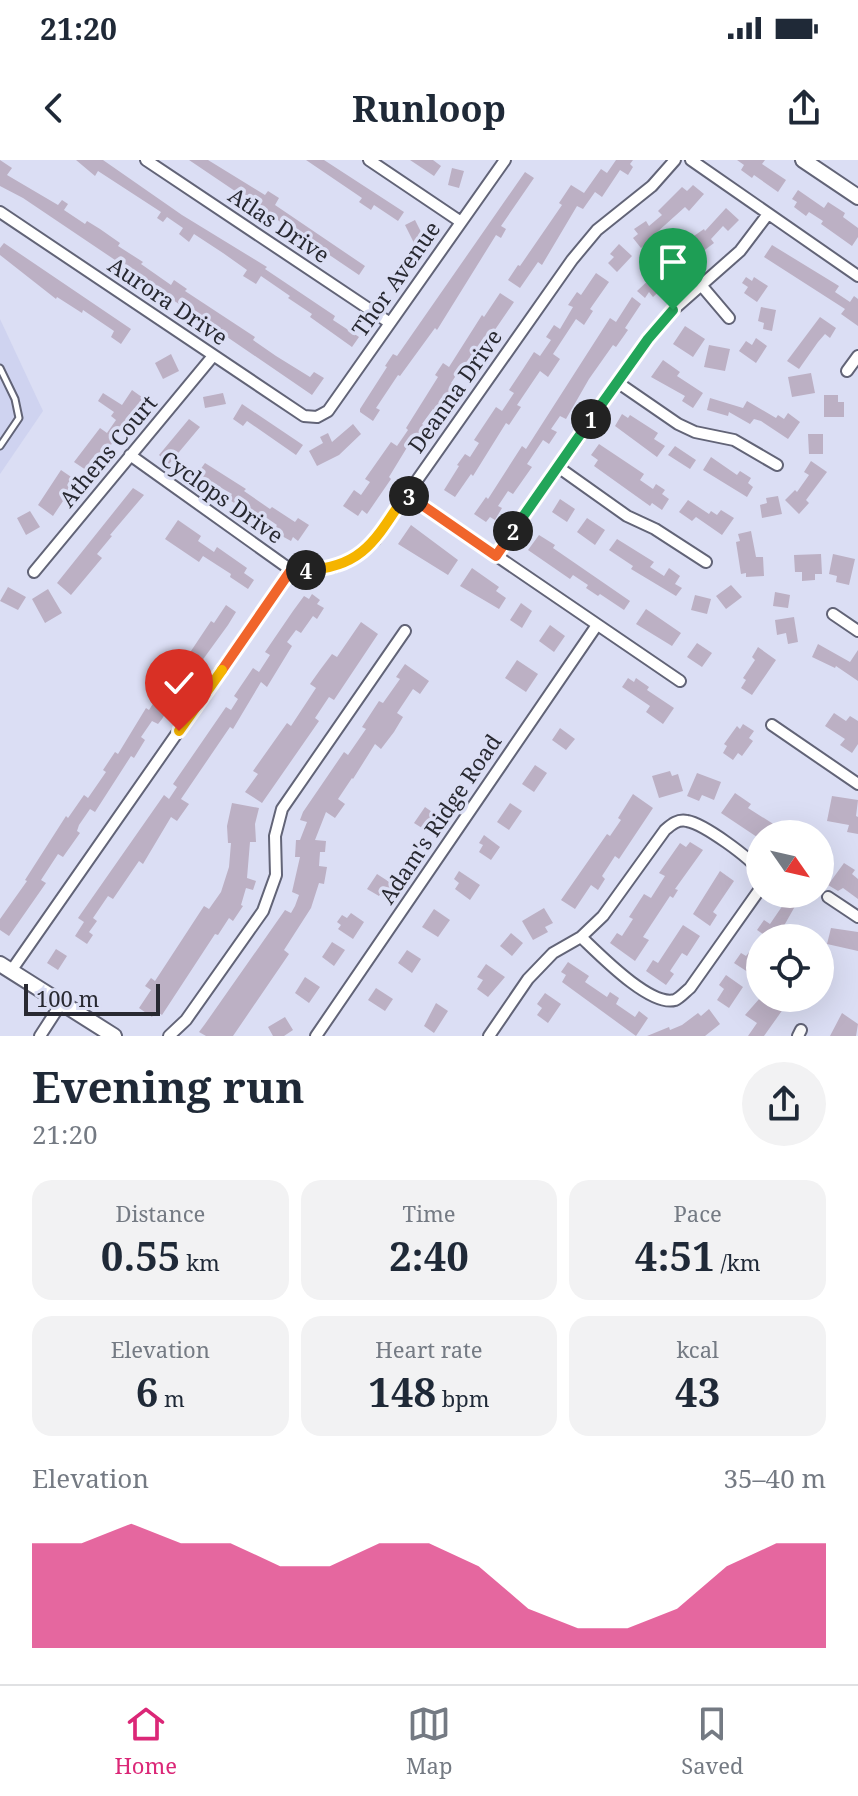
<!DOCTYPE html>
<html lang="en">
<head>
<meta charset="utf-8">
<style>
	body { margin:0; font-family:"Noto Serif",serif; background:#f2f2f3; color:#1f2937; height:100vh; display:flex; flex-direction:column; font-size:30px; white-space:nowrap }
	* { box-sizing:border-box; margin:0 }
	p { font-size:26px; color:#747a83 }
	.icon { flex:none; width:44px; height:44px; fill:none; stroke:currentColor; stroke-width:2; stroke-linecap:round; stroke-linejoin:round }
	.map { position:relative; height:876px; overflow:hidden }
	.details { display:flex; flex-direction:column; background:#fff; flex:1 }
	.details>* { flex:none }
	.needle { width:52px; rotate:124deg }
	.controls { position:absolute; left:746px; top:660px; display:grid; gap:16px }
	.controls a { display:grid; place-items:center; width:88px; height:88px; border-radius:50%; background:#fff; box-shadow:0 8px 32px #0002; font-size:40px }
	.scale { position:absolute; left:24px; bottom:20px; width:136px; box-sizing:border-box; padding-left:8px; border:4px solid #282931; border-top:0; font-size:22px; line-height:28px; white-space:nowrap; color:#282931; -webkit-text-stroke:6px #dbdef4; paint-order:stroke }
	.pin { position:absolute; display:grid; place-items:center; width:68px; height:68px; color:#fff; margin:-82px -34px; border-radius:50% 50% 50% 0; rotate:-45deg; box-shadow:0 0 8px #0007 }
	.pin .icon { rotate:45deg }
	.km { position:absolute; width:40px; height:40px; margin:-20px; border-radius:50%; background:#222; color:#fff; font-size:22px; line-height:40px; text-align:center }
	.round { display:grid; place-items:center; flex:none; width:84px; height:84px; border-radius:42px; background:#f2f2f3 }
	.overview { display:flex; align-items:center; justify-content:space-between; height:136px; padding:0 32px }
	h1 { font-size:44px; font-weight:700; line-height:60px }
	.figures { display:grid; grid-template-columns:repeat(3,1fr); gap:12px; height:136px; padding:8px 32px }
	.figures div { display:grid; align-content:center; border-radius:20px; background:#f2f2f3; text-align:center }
	.figures b { font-size:40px; font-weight:700 }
	.figures small { font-size:22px; font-weight:400 }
	.figures p { font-size:22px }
	.chart { height:224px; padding:16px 32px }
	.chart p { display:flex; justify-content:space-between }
	.chart svg { width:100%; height:144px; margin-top:8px; fill:#db2777; opacity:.7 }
	.status { display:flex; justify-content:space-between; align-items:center; height:56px; padding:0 40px; background:#fff; direction:ltr }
	.status svg { height:22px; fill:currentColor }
	header { display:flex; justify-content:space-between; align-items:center; height:104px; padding:0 32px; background:#fff; font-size:36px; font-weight:700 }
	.tabs { display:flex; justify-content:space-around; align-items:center; height:112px; border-top:2px solid #e0e1e3; background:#fff; font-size:22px; color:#747a83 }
	.tabs a { display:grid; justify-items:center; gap:4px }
	.tabs .active { color:#db2777 }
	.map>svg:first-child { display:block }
	.built { fill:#cfd3f0 }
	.building { fill:#bcb0c4 }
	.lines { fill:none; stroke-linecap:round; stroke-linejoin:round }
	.lane-casing { stroke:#626477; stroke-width:9 }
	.street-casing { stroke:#626477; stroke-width:14 }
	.secondary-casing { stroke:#626477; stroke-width:18 }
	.lane { stroke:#fff; stroke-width:5 }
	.street { stroke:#fff; stroke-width:10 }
	.secondary { stroke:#fff; stroke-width:14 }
	.split-1-casing { stroke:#fff; stroke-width:16 }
	.split-2-casing { stroke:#fff; stroke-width:16 }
	.split-3-casing { stroke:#fff; stroke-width:16 }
	.split-4-casing { stroke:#fff; stroke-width:16 }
	.split-5-casing { stroke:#fff; stroke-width:16 }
	.split-6-casing { stroke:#fff; stroke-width:16 }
	.split-1 { stroke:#22a559; stroke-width:10 }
	.split-2 { stroke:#22a559; stroke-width:10 }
	.split-3 { stroke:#f0652b; stroke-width:10 }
	.split-4 { stroke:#f5b400; stroke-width:10 }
	.split-5 { stroke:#f0652b; stroke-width:10 }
	.split-6 { stroke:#f5b400; stroke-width:10 }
	.labels { text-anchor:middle; stroke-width:7; stroke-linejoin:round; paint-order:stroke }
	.street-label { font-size:22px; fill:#282931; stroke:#dbdef4 }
</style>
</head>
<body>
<div class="status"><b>21:20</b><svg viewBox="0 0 49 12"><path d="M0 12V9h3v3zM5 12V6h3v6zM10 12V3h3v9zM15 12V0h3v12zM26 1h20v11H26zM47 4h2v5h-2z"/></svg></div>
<header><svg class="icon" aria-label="back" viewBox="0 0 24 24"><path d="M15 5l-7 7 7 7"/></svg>Runloop<svg class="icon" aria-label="share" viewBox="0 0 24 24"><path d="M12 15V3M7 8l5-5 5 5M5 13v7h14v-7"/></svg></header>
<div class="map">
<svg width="858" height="876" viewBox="0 0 858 876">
	<rect width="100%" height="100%" fill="#dbdef4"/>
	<path class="built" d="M0 159 43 251 0 314Z"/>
	<path class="building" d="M0 0 12 8 7 15 58 45 62 40 68 44 64 50 85 64 87 61 100 69 120 83 118 86 143 102 141 104 171 125 174 120 187 129 185 131 255 177 253 180 276 196 310 217 314 212 324 218 312 235 157 129 116 104 118 102 23 38 0 26Z
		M76 0H103L182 55 267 107 265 109 335 156 333 160 359 177 352 187 310 157 312 154 288 138 290 136 261 116 256 124 243 116 247 110 223 93 194 74 189 82 179 74 183 68 167 57 163 62 157 58 161 52 98 11 95 16Z
		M189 0H208L265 35 268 31 279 38 275 45 365 106 359 115Z
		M306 0H324L404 52 398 61 374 45 371 50 359 42 362 38Z
		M410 0H433L441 6 434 16Z
		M616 0H633L630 4 633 7 628 15 620 10 602 37 595 32 583 49 577 46 542 105 538 102 520 128 508 120 518 105 520 106 562 45 559 43 571 25 584 33 601 9 607 13Z
		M737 0H765L762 4 786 20 778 32 754 15 752 18 741 10 744 5Z
		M452 8 464 11 459 28 448 25Z
		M525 12 534 18 501 66 506 69 501 78 496 75 437 170 435 168 400 216 398 215 376 248 380 250 373 261 360 252V249L387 207 385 206 393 194 397 196Z
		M693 25 704 34 689 51 685 47 655 74 657 76 641 88 633 78 638 74 634 69 646 61 649 66 662 55 658 51 682 27 687 31Z
		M798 30 824 48 828 42 845 53 843 57 858 68V77L852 86 821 64 823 61 809 52 806 56 794 47 797 42 792 39Z
		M726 48 739 60 728 71 723 66 711 79 714 83 698 95 696 92 662 117 658 112 666 105 664 102 688 80 704 69 705 71Z
		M415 60 424 78 414 83 405 65Z
		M4 83 131 169 121 184 111 177 114 171 83 150 82 153 57 137 56 139 0 95V88Z
		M619 84 632 96 617 112 608 103 614 97 610 94Z
		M772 85 839 126 835 132 850 142 854 136 858 139V166L841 154 845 149 764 97Z
		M596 113 609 122 590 149 593 151 584 165 576 159 553 194 560 199 548 217 540 211 517 245 521 247 509 265 506 263 473 316 471 314 455 337 444 330 459 306 457 305 465 294 470 297 479 283 474 280 496 247 502 251 514 233 509 230 523 209 534 192 540 196 551 180 546 177 554 165 560 169 573 147 568 145 577 132 581 135Z
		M653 116 665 126 653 137 649 132 645 138 637 131Z
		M746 117 752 121 754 117 768 126 757 142 744 133 748 127 742 123Z
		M500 133 514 142 490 177 486 175 477 189 480 191 468 209 463 205 451 223 456 227 438 252 433 249 422 264 427 268 419 279 414 276 389 317 391 319 367 354 362 350 358 356 343 346 354 330 361 335 370 322 365 319 391 282 397 286 408 270 406 268 438 217 435 215 443 203 449 207 482 155 484 157Z
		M632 137 641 144 625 168 628 170 616 187 613 185 589 219 566 259 560 256 551 269 557 272 549 284 543 280 527 304 532 307 513 334 508 331 498 346 502 348 495 360 490 357 486 362 474 354 486 337 488 339 522 286 526 289 610 158 616 162Z
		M761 147 776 150 772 171 763 169 764 163 758 161Z
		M820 157 836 168 830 178 825 174 818 182 799 209 787 201Z
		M685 166 705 179 693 197 673 184Z
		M756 178 767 186 756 203 739 191 746 181 752 185Z
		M709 185 730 189 725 211 704 207Z
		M171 194 179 211 163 219 155 203Z
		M663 200 680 212 677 216 703 233 693 248 682 241 685 236 651 217Z
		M811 213 815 233 792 237 788 217Z
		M132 230 146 240 123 273 120 271 107 291 104 289 89 312 74 302 100 268 107 273 116 260 111 256 114 252 98 241 103 233 122 245Z
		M223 233 226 244 205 248 203 237Z
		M824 235H838V242H844V257H824Z
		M710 238 743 248 747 241 776 258 778 255 784 259 788 253 800 262 788 279 761 261 754 259 750 264 729 252 728 256 707 250Z
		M242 244 303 285 296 295 247 261 243 266 233 259Z
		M622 254 628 258 630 255 658 273 654 279 665 286 657 297 615 266Z
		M189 259 200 267 169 304 159 295Z
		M353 264 361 274 339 295 317 306 309 291 323 283 320 277 328 273 332 282Z
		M808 274H823V294H809Z
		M599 284 644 314 640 320 653 329 656 324 665 330 662 334 669 339 662 350 652 343 650 346 594 306 598 300 591 295Z
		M675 286 696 300 690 309 668 295Z
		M711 297 737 315 740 311 751 318 748 323 753 327 747 337 703 310Z
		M811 301 827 312 806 340 809 343 799 354 785 340 795 330 797 332 809 315 804 312Z
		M205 303 246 329 244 331 270 349 272 347 295 362 298 358 309 365 298 381 293 377 291 381 280 375 273 370 277 365 261 354 258 358 228 339 232 334 197 314Z
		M61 310 80 323 71 337 67 335 53 356 38 345Z
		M133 328 144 335 110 375 112 376 97 394 102 398 71 435 57 423Z
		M778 336 782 354 762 358 760 345 767 343 766 338Z
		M560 339 575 349 567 362 552 352Z
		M688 340 709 354 711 351 717 355 721 350 734 358 722 375 696 357 692 361 679 352Z
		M30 351 40 367 26 375 17 358Z
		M587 358 605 370 595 385 577 372Z
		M178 360 201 376 198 381 214 392 217 387 247 408 244 413 254 420 248 429 230 417 231 414 203 396 199 402 165 379Z
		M411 365 458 400 448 415 398 384Z
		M751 371 756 397H763L764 416 746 417V413L741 414 736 382 740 381 738 374Z
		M539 375 555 385 553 388 630 441 624 450 600 434 598 436 586 428 588 425 573 415 570 419 528 390Z
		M617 379 654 402 650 407 664 416 669 408 680 416 675 424 682 428 676 436 631 409 633 406 609 390Z
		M821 394 822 414H815V420L802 421V412H795L794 395Z
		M833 394 855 399 849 425 836 422 837 416 829 414Z
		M472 408 499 427 496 431 506 438 499 449 460 426Z
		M731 425 742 437 726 449 716 436Z
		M8 427 26 437 18 450 0 441Z
		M48 429 62 453 45 463 32 439Z
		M775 432 790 435 788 448 773 446Z
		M312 434 320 440 317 444 324 448 317 459 313 456 301 473 296 470 287 482 292 486 267 527 261 522 233 569 230 567 181 639 189 644 177 661 171 657 143 704 139 701 113 739 108 736 93 758 97 761 89 772 93 775 87 784 75 776 84 762 78 758 164 635 169 639 177 627 173 624 226 547 231 550 238 539 234 536 253 508 259 512 270 495 265 492 293 451 304 436 309 439Z
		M695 435 711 439 707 454 691 450Z
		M521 443 532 451 522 468 510 460Z
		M226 445 236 452 228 465 188 520 183 516 172 533 176 536 162 559 158 564 152 561 141 577 145 580 134 598 131 596 95 652 90 649 79 665 77 671 80 673 63 697 58 694 41 720 46 723 9 776 0 770V759L27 721 25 720 66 656 68 658 84 635 88 638 106 612 103 610 115 592 118 594 146 548 149 550 178 504 181 506 211 461 214 463Z
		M646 449 681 473 672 486 636 464Z
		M794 457 798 482 788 484 786 473 777 475 775 460Z
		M361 462 378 474 334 540 329 537 315 558 319 561 262 643 245 632 258 614 253 611 287 563 291 566 316 528 310 524 320 510 332 494 337 497Z
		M550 465 565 476 554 492 539 481Z
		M697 483 712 493 702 507 687 497Z
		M818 484 850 502 858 490V521L836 506 835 508 812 497Z
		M758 487 776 500 752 535 741 528 746 520 743 518 755 500 752 497Z
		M517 500 538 514 526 532 505 518Z
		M405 504 429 521 420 534 413 529 397 553 403 557 394 572 381 589 375 584 353 619 352 618 338 639 345 644 335 658 326 652 315 680 326 681 325 692H320L319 706 327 707 324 724 319 723 311 748 284 790 289 794 233 876H206L199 872 205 864 285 750 291 753 295 746 299 735 292 732 300 697H295L296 680H300L307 662 300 660 303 652 344 592 348 595 366 569 362 567 379 541 383 543 400 519 396 517Z
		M628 518 634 522 636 518 649 527 647 530 674 548 663 564 646 552 650 546 622 527Z
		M834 553 846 561 850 556 858 561V584L852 593 840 585 845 579 825 566Z
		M743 564 754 571 749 578 753 581 742 596 738 593 733 600 723 593 727 586 724 584 737 566 740 569Z
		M560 568 575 579 566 590 552 580Z
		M535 605 547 613 534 632 522 624Z
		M670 611 672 616 678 614 683 631 659 638 652 616Z
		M697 613 721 622 714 640 702 635 699 641 687 636Z
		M735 633 751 644 748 648 778 667 773 674H760V679L721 653Z
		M633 634 653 648 619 699 615 696 602 716 605 719 598 730 591 725 575 749 561 740 607 674 610 676 621 660 618 658Z
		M832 636 858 640 856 656 858 657V674L847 672 849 665 827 661Z
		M232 643 259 648 255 664 256 682H250L247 718 256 721 253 730 246 728 241 745 243 746 233 761 229 758 218 775 215 774 162 855 156 851 152 857 139 848 151 830 145 826 151 818 155 821 204 746 209 749 221 732 229 707 231 683H228L227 666Z
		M510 643 522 651 509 670 497 662Z
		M425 647 435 654 431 660 437 664 430 673 414 663Z
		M484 675 500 687 491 700 479 692 483 685 479 683Z
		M690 682 703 690 675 729 678 730 673 738 670 736 643 777 649 780 635 801 610 783 617 773 622 776 633 759 629 757 644 734 651 738 665 716 659 713 680 683 686 687Z
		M844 703 855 710 852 714 858 719V739L843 728 838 731 828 725Z
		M459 711 480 725 470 740 455 729 459 723 454 719Z
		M720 711 734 721 713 752 717 755 710 766 693 754Z
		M377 714 394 725 388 735 382 731 379 736 367 729Z
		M784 734H809L802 744 798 741 777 778H769L757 770 764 760 770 764 783 745 779 742Z
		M544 748 553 763 545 767 548 772 533 780 522 761Z
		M434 749 450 760 438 777 422 767Z
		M351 753 364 762 353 779 338 769 341 765 337 762 342 755 347 758Z
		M683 765 700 776 687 796 682 793 670 811 674 814 666 825 646 811 653 800 658 803Z
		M831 768 858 772V791L827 784Z
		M511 773 523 783 512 796 500 786Z
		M332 782 345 790 334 806 322 797Z
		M754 786 760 790V808L754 816 734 803 741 793 746 796Z
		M56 789 67 796 58 810 47 803Z
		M407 790 421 799 412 813 398 803Z
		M568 802 589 816 585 822 607 837 610 832 619 838 616 844 635 857 639 851 648 858 636 876 562 822 566 815 561 812Z
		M486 804 505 817 488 837 477 829 483 820 477 817Z
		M726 815 743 827 729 848 717 840 724 829 719 825Z
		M305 817 320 827 309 843 295 833Z
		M376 828 393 839 385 851 368 840Z
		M545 833 561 844 548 863 537 855 542 848 537 844Z
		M760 838H791L764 876H748L757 863 745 855Z
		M436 843 448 851 434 873 424 866Z
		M709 849 720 864 705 876H647L669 867 670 870 682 865 698 853 701 856Z
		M842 853 858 864 856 876H830Z
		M285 857 293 870 284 876H273L268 867Z"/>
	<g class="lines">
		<g class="lane-casing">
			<path id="lane" d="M0 208 15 239 19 258 0 286"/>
		</g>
		<g class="street-casing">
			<path id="street" d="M146 0 390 163
				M369 0 461 62
				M691 0 858 116
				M0 52 304 256 317 257 328 251 505 0
				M701 125 729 158
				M847 211 858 196
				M617 222 678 264 695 272 734 280 777 305
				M130 295 291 410
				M558 307 627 356 655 369 706 402
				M406 334 680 521
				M496 396 648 179 673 150 740 91 768 54
				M291 410C328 410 348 408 375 380L572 100 597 70 652 26 675 0
				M34 412 213 196
				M833 454 858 471
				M772 565 858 624
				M828 737 858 757
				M581 777C599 794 650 847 675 840 680 838 686 831 690 828L760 729
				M11 811 291 410
				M40 876 62 842
				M169 876 186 860 263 751 276 715 275 676 282 649 405 471
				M316 876 597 465
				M489 876 528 819 553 793 581 777 603 756 665 670C672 664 678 659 687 661 704 664 751 698 760 712
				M798 876 801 870"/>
		</g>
		<g class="secondary-casing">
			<path id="secondary" d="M803 0 858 37
				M0 804 114 876"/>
		</g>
		<use href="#lane" class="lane"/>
		<use href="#street" class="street"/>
		<use href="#secondary" class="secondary"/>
	</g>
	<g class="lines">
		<g class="split-1-casing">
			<path id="split-1" d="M591 259 648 179 673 150"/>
		</g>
		<g class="split-2-casing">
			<path id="split-2" d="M513 371 591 259"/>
		</g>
		<g class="split-3-casing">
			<path id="split-3" d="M409 336 496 396 513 371"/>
		</g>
		<g class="split-4-casing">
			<path id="split-4" d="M306 410C364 408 377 377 406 334L409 336"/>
		</g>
		<g class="split-5-casing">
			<path id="split-5" d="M222 510 291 410H306"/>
		</g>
		<g class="split-6-casing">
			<path id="split-6" d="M179 571 222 510"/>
		</g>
		<use href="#split-1" class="split-1"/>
		<use href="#split-2" class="split-2"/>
		<use href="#split-3" class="split-3"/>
		<use href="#split-4" class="split-4"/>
		<use href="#split-5" class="split-5"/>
		<use href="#split-6" class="split-6"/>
	</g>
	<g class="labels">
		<g class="street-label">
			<text transform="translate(279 65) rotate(34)" y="8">Atlas Drive</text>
			<text transform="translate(396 119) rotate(-55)" y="8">Thor Avenue</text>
			<text transform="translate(168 141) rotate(34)" y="8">Aurora Drive</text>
			<text transform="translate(455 231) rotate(-55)" y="8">Deanna Drive</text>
			<text transform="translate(108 291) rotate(-50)" y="8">Athens Court</text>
			<text transform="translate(222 337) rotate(35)" y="8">Cyclops Drive</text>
			<text transform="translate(440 659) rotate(-56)" y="8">Adam's Ridge Road</text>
		</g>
	</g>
</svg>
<div class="controls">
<a><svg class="needle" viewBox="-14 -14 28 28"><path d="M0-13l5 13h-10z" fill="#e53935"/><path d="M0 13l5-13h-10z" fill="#747a83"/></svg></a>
<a><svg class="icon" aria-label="locate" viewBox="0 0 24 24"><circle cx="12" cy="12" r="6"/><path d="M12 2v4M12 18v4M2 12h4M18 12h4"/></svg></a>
</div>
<div class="scale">100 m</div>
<div class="pin" style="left:673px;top:150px;background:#1e9e55"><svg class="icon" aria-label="arrive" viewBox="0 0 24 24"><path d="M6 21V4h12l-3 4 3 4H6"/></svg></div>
<div class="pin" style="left:179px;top:571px;background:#d93025"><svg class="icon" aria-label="check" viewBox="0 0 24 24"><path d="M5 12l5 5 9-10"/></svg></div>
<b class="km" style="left:591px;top:259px">1</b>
<b class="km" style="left:513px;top:371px">2</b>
<b class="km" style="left:409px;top:336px">3</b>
<b class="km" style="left:306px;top:410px">4</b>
</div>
<section class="details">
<div class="overview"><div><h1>Evening run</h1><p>21:20</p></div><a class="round"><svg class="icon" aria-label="share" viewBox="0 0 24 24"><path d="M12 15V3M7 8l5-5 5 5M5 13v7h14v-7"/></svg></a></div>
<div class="figures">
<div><p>Distance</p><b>0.55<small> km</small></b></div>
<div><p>Time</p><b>2:40</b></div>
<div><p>Pace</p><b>4:51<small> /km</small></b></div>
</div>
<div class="figures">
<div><p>Elevation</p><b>6<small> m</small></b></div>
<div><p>Heart rate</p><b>148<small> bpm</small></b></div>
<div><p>kcal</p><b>43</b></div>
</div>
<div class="chart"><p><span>Elevation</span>35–40 m</p>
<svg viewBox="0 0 160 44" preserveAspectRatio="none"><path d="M0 44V12L10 12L20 6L30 12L40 12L50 19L60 19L70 12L80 12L90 19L100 32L110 38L120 38L130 32L140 19L150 12L160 12V44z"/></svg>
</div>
</section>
<nav class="tabs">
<a class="active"><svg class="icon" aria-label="home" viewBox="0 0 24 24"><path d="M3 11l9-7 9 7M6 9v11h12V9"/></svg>Home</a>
<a><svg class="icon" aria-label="map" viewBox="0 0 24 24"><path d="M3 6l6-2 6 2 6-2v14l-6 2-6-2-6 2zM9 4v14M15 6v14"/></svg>Map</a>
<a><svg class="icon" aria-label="saved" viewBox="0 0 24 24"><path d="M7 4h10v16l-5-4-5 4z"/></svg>Saved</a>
</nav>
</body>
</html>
